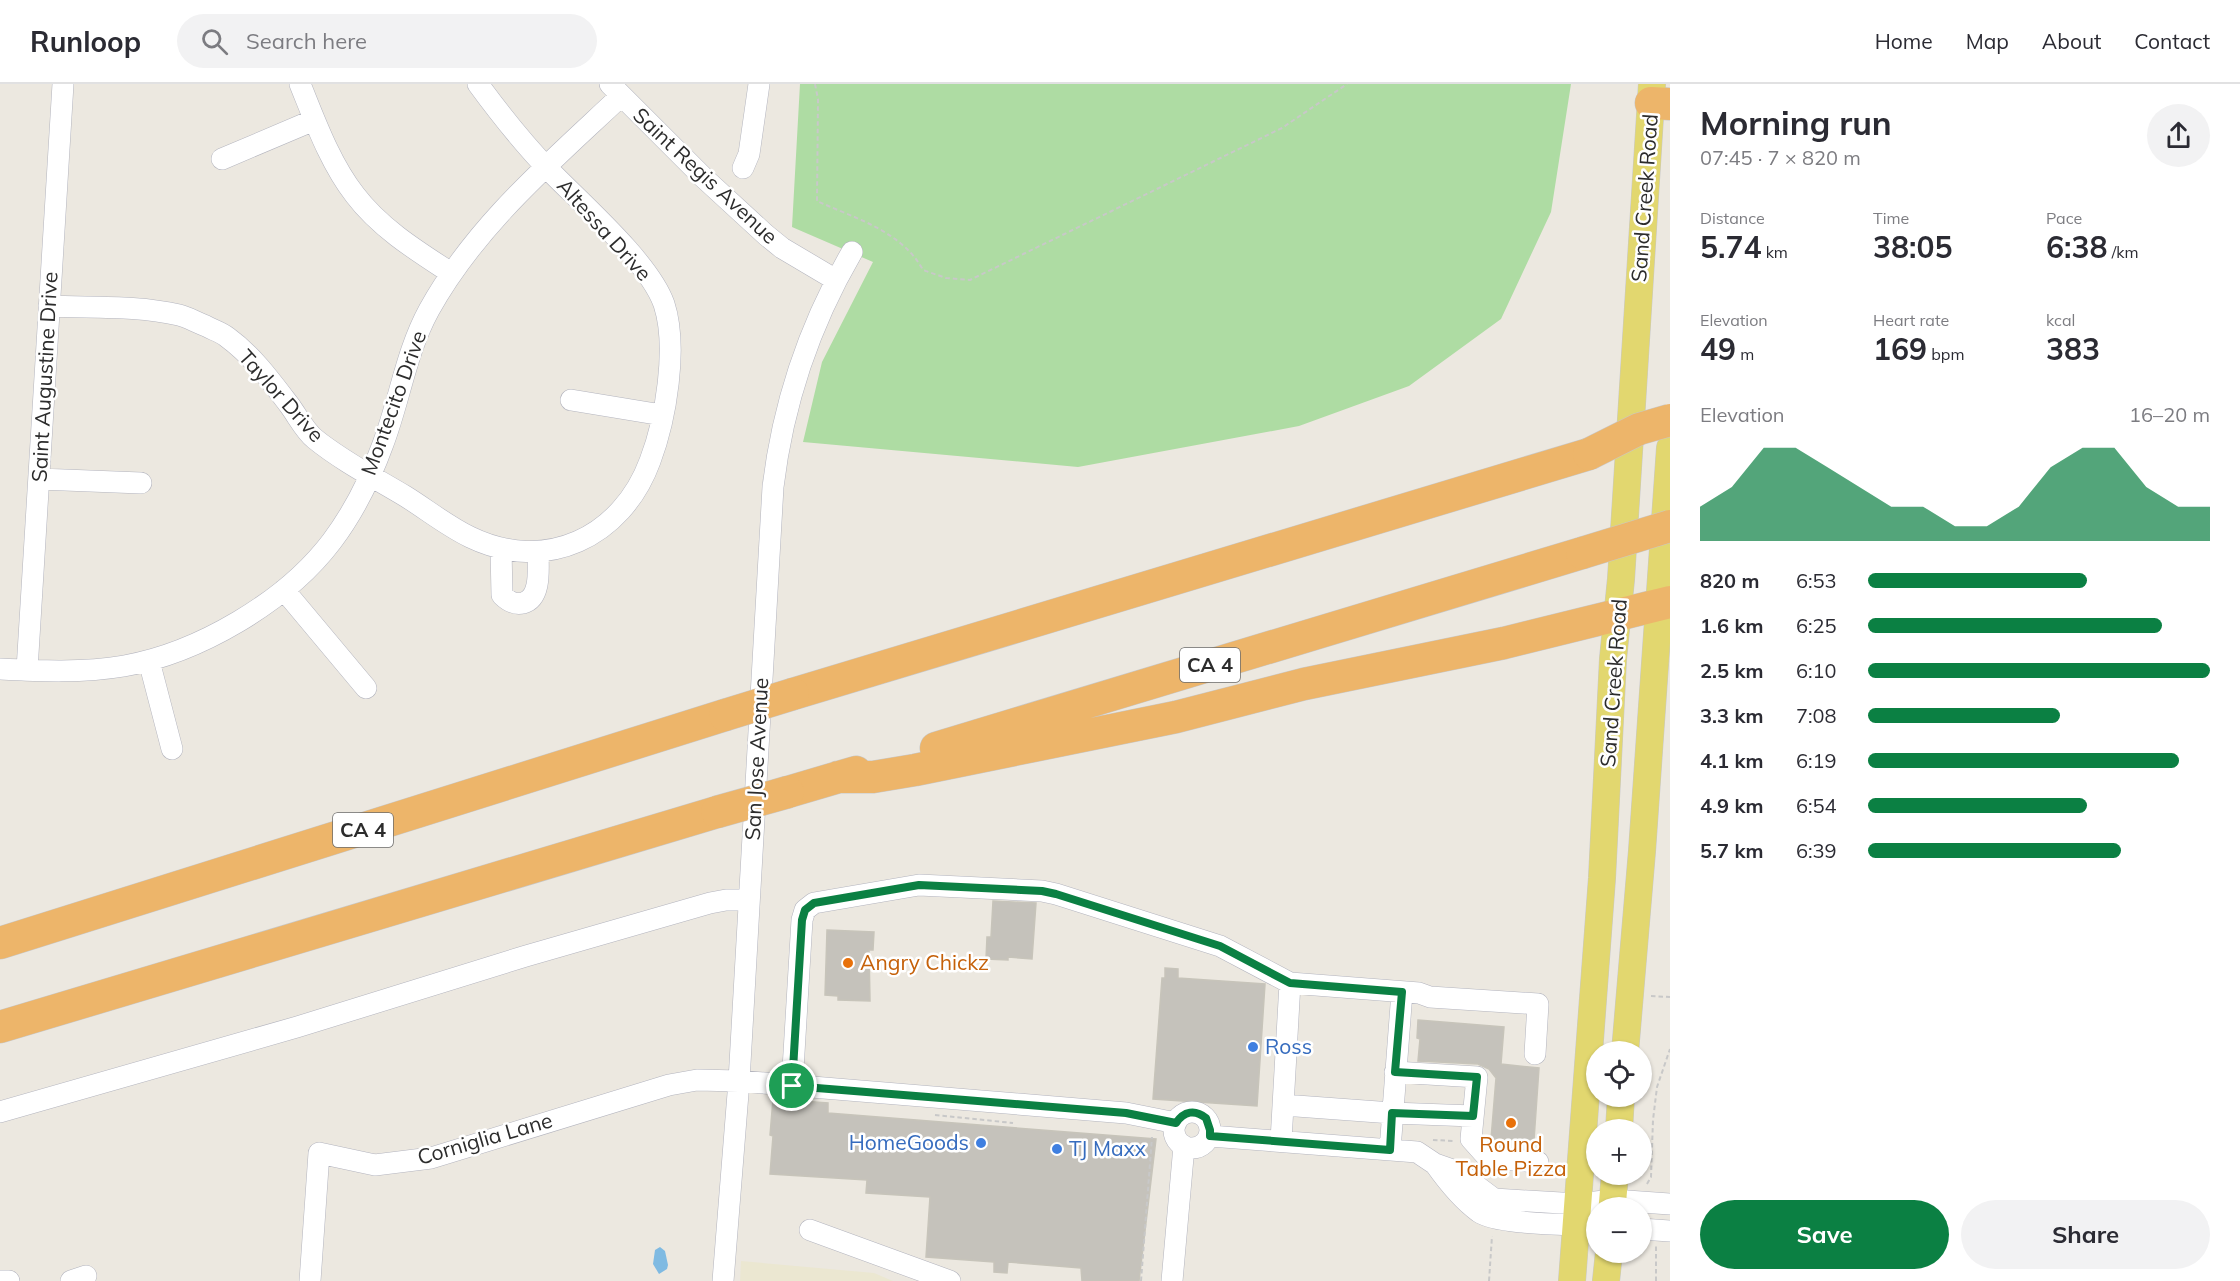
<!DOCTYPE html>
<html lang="en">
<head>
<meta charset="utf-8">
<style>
	body { margin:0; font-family:Mulish,sans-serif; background:#f2f2f3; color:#2b2b33; height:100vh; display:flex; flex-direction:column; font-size:22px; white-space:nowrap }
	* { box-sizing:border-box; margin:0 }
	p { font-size:20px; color:#7c7c81 }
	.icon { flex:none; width:33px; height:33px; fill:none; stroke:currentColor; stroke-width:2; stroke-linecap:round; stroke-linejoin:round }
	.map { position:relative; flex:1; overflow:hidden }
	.sheet { display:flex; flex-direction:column; background:#fff; width:570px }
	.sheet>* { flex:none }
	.tools { position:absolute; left:1586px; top:957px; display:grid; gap:12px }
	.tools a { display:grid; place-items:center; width:66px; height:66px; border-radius:50%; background:#fff; box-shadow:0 2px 4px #0004; font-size:30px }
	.pin { position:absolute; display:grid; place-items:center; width:51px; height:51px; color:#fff; margin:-26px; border:3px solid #fff; border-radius:50%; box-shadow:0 2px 6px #0007 }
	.round { display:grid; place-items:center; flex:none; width:63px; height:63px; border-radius:32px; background:#f2f2f3 }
	.summary { display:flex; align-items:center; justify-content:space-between; height:102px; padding:0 30px }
	h1 { font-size:33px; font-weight:700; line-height:45px }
	.stats { display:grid; grid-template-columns:repeat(3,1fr); gap:9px; height:102px; padding:6px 30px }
	.stats div { display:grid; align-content:center }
	.stats b { font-size:30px; font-weight:700 }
	.stats small { font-size:16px; font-weight:400 }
	.stats p { font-size:16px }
	.chart { height:168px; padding:12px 30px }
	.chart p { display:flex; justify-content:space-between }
	.chart svg { width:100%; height:108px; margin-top:6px; fill:#0b8043; opacity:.7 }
	.action { display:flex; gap:12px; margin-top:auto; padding:12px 30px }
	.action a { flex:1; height:69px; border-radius:36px; background:#0b8043; color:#fff; font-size:24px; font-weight:700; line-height:69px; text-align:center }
	.action a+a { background:#f2f2f3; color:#2b2b33 }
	ul { padding:0 30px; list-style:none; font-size:20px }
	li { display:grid; grid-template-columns:96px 72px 1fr; align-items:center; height:45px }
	li i { height:15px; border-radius:8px; background:#0b8043 }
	header { display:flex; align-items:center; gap:36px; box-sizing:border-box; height:84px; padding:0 30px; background:#fff; border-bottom:2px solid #e1e1e2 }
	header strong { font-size:28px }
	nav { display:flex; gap:33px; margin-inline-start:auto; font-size:21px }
	.search { width:420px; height:54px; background:#f2f2f3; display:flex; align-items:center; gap:15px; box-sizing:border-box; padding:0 21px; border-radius:33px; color:#7c7c81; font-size:22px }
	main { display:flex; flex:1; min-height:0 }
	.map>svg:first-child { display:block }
	.education { fill:#ebe7d1 }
	.green { fill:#aedca3 }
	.water { fill:#7fbae2 }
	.building { fill:#c5c2bb; stroke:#c7c4ba; stroke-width:1.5 }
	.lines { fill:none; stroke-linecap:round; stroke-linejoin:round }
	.minor-casing { stroke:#b3b4be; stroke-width:22 }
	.major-casing { stroke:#c8c8c8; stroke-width:28 }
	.highway-casing { stroke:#c8c8c8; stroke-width:33 }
	.path { stroke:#c8c8c8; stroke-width:2; stroke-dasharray:4.5 3; stroke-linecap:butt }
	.minor { stroke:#fff; stroke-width:21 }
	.major { stroke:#e2d76f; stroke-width:27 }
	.highway { stroke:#edb56a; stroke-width:32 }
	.highway-bridge-casing { stroke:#c8c8c8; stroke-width:33; stroke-linecap:butt }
	.highway-bridge { stroke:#edb56a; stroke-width:32 }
	.route-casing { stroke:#fff; stroke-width:12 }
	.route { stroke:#0b8043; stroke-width:8 }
	.food-dot { fill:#e8710a; stroke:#fff; stroke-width:2 }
	.shop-dot { fill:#3f7fe0; stroke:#fff; stroke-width:2 }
	.labels { text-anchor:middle; stroke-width:5; stroke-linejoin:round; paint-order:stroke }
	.shield { fill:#fff; stroke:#6b6b6b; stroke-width:1.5 }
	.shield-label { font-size:20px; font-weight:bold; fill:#2c2c2c }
	.street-label { font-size:21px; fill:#2c2c2c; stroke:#fff }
	.food-label { font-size:21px; fill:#c56008; stroke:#fff; text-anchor:start }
	.shop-label { font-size:21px; fill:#366cbe; stroke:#fff; text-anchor:start }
</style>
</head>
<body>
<header>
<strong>Runloop</strong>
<div class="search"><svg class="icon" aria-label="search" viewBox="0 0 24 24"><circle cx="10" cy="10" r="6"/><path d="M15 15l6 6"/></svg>Search here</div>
<nav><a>Home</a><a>Map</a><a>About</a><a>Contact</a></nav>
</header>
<main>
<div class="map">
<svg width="1670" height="1197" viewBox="0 0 1670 1197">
	<rect width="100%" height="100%" fill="#ece8e0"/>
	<path class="education" d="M741 1177 874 1189 893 1197H740Z"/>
	<path class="green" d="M800 0H1571L1551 128 1501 235 1409 302 1299 342 1078 383 803 358 822 278 873 178 792 143Z"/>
	<path class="water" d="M660 1163 665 1167 668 1181 667 1185 659 1190 653 1180 655 1166Z"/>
	<path class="building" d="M993 817 1036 819 1032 875 1008 873V876L986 875 987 853H991Z
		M827 846 874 848 873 866H869L870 917 838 916V912L825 911Z
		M1165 884 1178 885V894L1265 900 1257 1022 1153 1015 1162 894H1165Z
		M1418 936 1504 943 1501 980 1539 984 1534 1056 1491 1055 1496 994 1489 985 1478 980 1418 977 1420 955 1417 954Z
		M773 1015 828 1019V1029L1156 1055 1139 1197H1082L1081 1184 1008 1178 1007 1189 994 1188V1178L926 1173 930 1113 866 1109 867 1096 770 1090 773 1052 770 1051Z"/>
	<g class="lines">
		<g class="minor-casing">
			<path id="minor" d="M300 0C315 37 330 79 355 111 380 144 417 167 451 189
				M610 0 704 94 766 151 782 164 836 196
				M222 75 314 36
				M743 84 749 70 759 0
				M49 222C92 224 137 221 179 231 188 233 197 239 206 242 213 246 221 248 227 253 253 272 271 297 290 322 298 333 305 347 315 355 342 377 375 394 405 412 426 425 447 442 470 453 546 490 622 453 650 377 666 335 678 263 664 220 649 178 582 120 549 86 523 59 500 30 478 0
				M571 316 662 331
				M39 395 141 399
				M501 465 502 511C508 517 514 521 523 519 542 514 538 483 538 468
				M284 506 366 604
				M149 577 172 665
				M0 585C40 587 83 589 124 582 198 569 286 518 332 457 353 429 371 393 383 360 400 315 406 268 429 226 476 141 551 78 621 12
				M27 586 63 0
				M1395 988 1477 993 1471 1055 1488 1074 1538 1078
				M792 1002 802 836 805 826 814 819 919 801 1042 807 1056 810 1220 862 1290 899 1419 909 1430 913 1538 920 1535 970
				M1283 1021 1392 1029 1473 1032
				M0 1028 297 943 526 872 710 819 726 816H748
				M1174 1046a18 18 0 1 1 36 0a18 18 0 1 1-36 0Z
				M1210 1052 1417 1068 1435 1080 1458 1088 1494 1115 1578 1120 1613 1116 1670 1120
				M1281 1057 1290 899
				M1390 1066 1402 908
				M1435 1080C1447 1097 1461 1115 1479 1128 1498 1141 1570 1140 1596 1142
				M1641 1145 1670 1147
				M810 1146 950 1197
				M0 1197H9
				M71 1197 86 1192
				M310 1197 319 1069 375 1081 431 1074 669 1001 697 996 739 997 1126 1029 1176 1039
				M723 1197 739 997 773 403C783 320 810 240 852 168
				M1172 1197 1184 1062"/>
		</g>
		<g class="major-casing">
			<path id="major" d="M1625 968 1642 767 1670 364
				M1619 1046 1621 1012
				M1612 1124 1615 1090
				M1572 1197 1602 794 1613 575 1621 495 1652 0
				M1606 1197 1609 1168"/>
		</g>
		<g class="highway-casing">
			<path id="highway" d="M1651 19 1670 20
				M793 610 1589 370
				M936 664 1582 469
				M838 693H873L915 686 1176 633 1304 600 1504 559 1670 518
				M788 708 856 688
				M0 859 725 631
				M0 943 717 728"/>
		</g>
		<path class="path" d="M815 0 818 15 817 117C854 134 902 147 923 186L946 194 970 196 1282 44 1347 0
			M1651 912 1670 913
			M935 1031 1013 1039
			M1433 1056 1454 1057
			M1647 1100 1651 1093 1653 1036 1657 1003 1670 965
			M1141 1197 1152 1053
			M1489 1197 1492 1152
			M1656 1197V1162"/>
		<use href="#minor" class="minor"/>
		<use href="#major" class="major"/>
		<use href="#highway" class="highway"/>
		<g class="highway-bridge-casing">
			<path id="highway-bridge" d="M1589 370 1639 345 1670 336
				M1582 469 1670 442
				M725 631 793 610
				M717 728 788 708"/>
		</g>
		<use href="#highway-bridge" class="highway-bridge"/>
	</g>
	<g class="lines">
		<g class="route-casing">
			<path id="route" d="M919 801 1042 807 1056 810 1220 862 1290 899 1402 908 1395 988 1477 993 1473 1032 1392 1029 1390 1066 1210 1052V1046L1206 1034C1195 1025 1184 1027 1176 1039L1126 1029 792 1002 802 836 805 826 814 819Z"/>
		</g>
		<use href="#route" class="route"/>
	</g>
	<g class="food-dot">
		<circle cx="848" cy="879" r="6"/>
		<circle cx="1511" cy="1039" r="6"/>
	</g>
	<g class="shop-dot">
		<circle cx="1253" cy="963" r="6"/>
		<circle cx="981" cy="1059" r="6"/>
		<circle cx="1057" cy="1065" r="6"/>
	</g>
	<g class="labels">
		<g class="shield">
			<rect x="1180" y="564" width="60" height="34" rx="4.5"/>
			<rect x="333" y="729" width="60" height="34" rx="4.5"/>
		</g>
		<g class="shield-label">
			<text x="1210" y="588">CA 4</text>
			<text x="363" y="753">CA 4</text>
		</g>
		<g class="street-label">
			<text transform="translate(705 92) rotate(43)" y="7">Saint Regis Avenue</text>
			<text transform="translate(1645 114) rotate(-86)" y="7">Sand Creek Road</text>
			<text transform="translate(604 146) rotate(48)" y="7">Altessa Drive</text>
			<text transform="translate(45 293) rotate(-87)" y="7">Saint Augustine Drive</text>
			<text transform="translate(281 312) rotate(48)" y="7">Taylor Drive</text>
			<text transform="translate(394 319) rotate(-70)" y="7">Montecito Drive</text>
			<text transform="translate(1614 599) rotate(-86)" y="7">Sand Creek Road</text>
			<text transform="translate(757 675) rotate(-87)" y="7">San Jose Avenue</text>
			<text transform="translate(485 1055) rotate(-16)" y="7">Corniglia Lane</text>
		</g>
		<g class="food-label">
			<text x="860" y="886">Angry Chickz</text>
			<text x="1511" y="1068" text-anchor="middle">Round<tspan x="1511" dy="24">Table Pizza</tspan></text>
		</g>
		<g class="shop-label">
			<text x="1265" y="970">Ross</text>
			<text x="969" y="1066" text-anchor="end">HomeGoods</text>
			<text x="1069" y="1072">TJ Maxx</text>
		</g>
	</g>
</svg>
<div class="tools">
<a><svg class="icon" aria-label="locate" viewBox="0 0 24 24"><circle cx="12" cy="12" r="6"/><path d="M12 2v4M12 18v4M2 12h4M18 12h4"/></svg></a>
<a>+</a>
<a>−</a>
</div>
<div class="pin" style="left:792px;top:1002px;background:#1e9e55"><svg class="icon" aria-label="arrive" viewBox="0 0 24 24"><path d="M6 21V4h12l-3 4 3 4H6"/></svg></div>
</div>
<section class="sheet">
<div class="summary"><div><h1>Morning run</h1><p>07:45 · 7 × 820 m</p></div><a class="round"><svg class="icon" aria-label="share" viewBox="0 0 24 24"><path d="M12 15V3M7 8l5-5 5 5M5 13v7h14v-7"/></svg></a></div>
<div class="stats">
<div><p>Distance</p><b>5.74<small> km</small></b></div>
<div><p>Time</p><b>38:05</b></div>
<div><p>Pace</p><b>6:38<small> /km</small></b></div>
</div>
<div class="stats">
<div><p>Elevation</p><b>49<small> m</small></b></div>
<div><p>Heart rate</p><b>169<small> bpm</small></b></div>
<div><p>kcal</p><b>383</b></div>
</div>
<div class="chart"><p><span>Elevation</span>16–20 m</p>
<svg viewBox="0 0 160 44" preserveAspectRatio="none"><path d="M0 44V30L10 22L20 6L30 6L40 14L50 22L60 30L70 30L80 38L90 38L100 30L110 14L120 6L130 6L140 22L150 30L160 30V44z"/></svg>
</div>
<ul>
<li><b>820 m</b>6:53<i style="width:64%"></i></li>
<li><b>1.6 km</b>6:25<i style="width:86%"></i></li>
<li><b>2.5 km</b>6:10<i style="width:100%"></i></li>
<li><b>3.3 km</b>7:08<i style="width:56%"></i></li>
<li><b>4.1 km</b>6:19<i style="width:91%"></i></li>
<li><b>4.9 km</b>6:54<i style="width:64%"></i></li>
<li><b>5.7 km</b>6:39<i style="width:74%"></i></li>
</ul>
<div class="action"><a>Save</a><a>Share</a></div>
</section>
</main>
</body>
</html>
